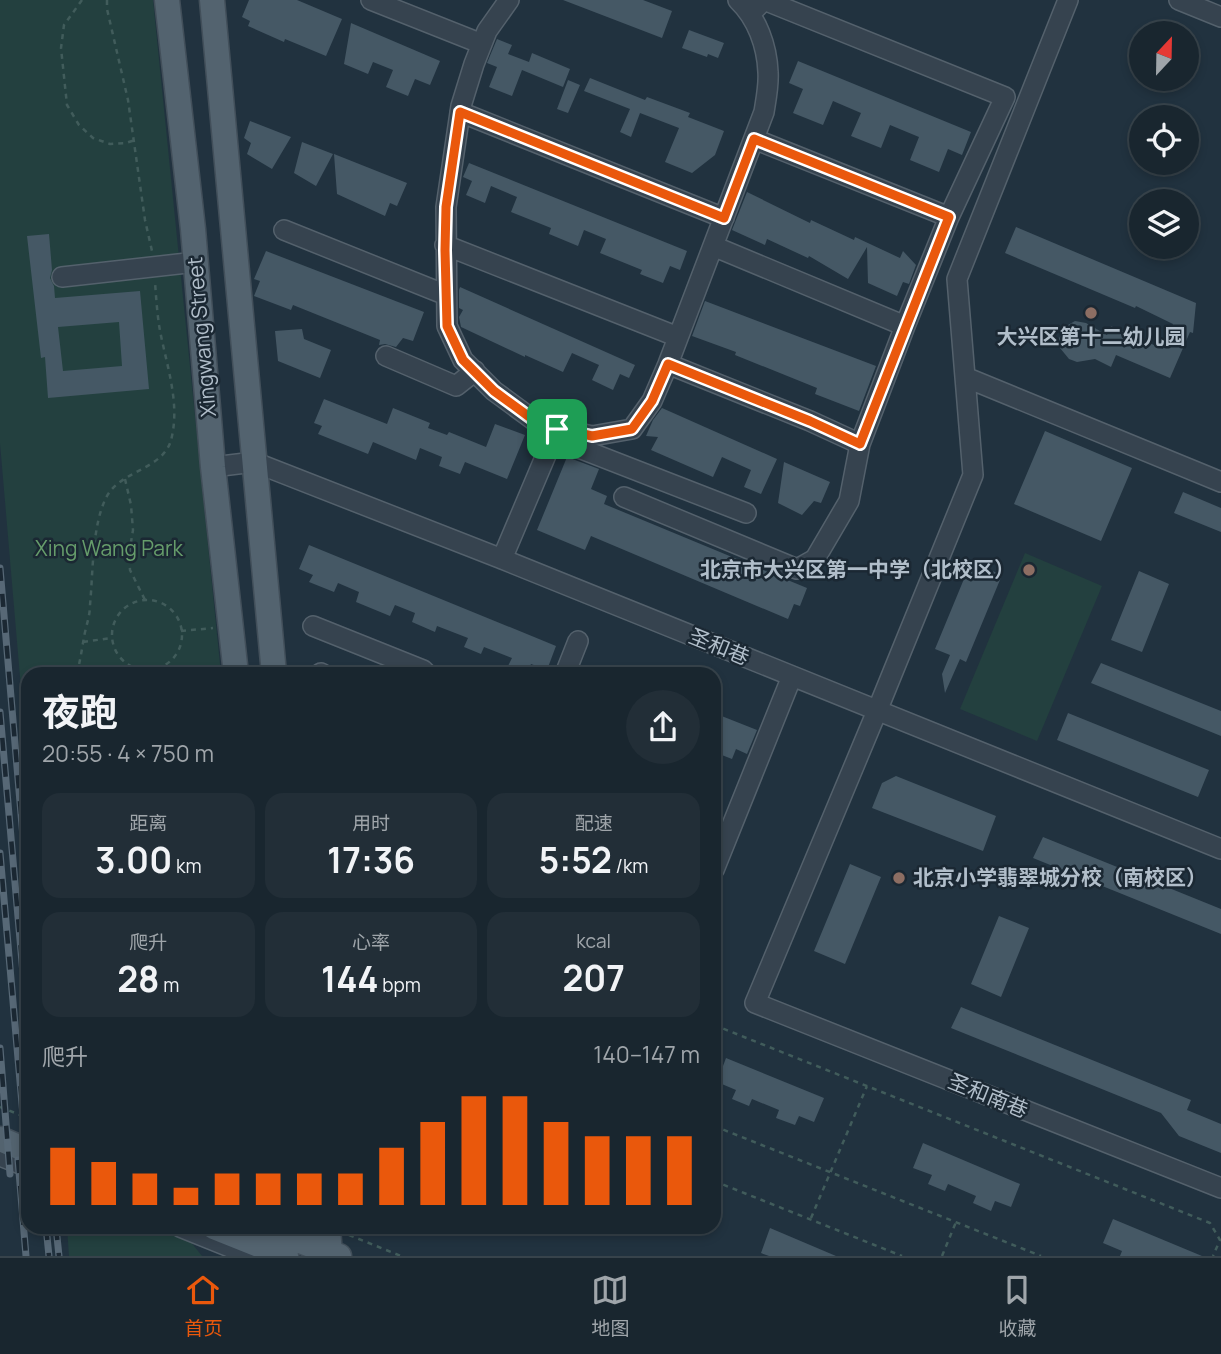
<!DOCTYPE html>
<html lang="zh">
<head>
<meta charset="utf-8">
<style>
	body { margin:0; font-family:Manrope,"Noto Sans SC",sans-serif; background:#222e37; color:#f1f3f6; height:100vh; display:flex; flex-direction:column; font-size:26px; white-space:nowrap }
	* { box-sizing:border-box; margin:0 }
	p { font-size:23px; color:#9fa5aa }
	.icon { flex:none; width:38px; height:38px; fill:none; stroke:currentColor; stroke-width:2; stroke-linecap:round; stroke-linejoin:round }
	.map { position:relative; flex:1; overflow:hidden }
	.side { position:absolute; left:21px; top:667px; width:700px; height:567px; display:flex; flex-direction:column; background:#19262f; border-radius:21px; box-shadow:0 4px 10px #0003,0 0 0 2px #37434b }
	.side>* { flex:none }
	.needle { width:46px; rotate:22deg }
	.controls { position:absolute; left:1129px; top:21px; display:grid; gap:14px }
	.controls a { display:grid; place-items:center; width:70px; height:70px; border-radius:50%; background:#19262f; box-shadow:0 4px 10px #0003,0 0 0 2px #37434b; font-size:35px }
	.pin { position:absolute; display:grid; place-items:center; width:60px; height:60px; color:#fff; margin:-30px; border-radius:14px; box-shadow:0 4px 10px #0006 }
	.round { display:grid; place-items:center; flex:none; width:74px; height:74px; border-radius:37px; background:#222e37 }
	.overview { display:flex; align-items:center; justify-content:space-between; height:119px; padding:0 21px }
	h1 { font-size:38px; font-weight:700; line-height:52px }
	.metrics { display:grid; grid-template-columns:repeat(3,1fr); gap:10px; height:119px; padding:7px 21px }
	.metrics div { display:grid; align-content:center; border-radius:18px; background:#222e37; text-align:center }
	.metrics b { font-size:35px; font-weight:700 }
	.metrics small { font-size:19px; font-weight:400 }
	.metrics p { font-size:19px }
	.chart { height:196px; padding:14px 21px }
	.chart p { display:flex; justify-content:space-between }
	.chart svg { width:100%; height:126px; margin-top:7px; stroke:#ea580c; stroke-width:6 }
	.dock { display:flex; justify-content:space-around; align-items:center; height:98px; border-top:2px solid #37434b; background:#19262f; font-size:19px; color:#9fa5aa }
	.dock a { display:grid; justify-items:center; gap:4px }
	.dock .selected { color:#ea580c }
	.map>svg:first-child { display:block }
	.green { fill:#23403f }
	.building { fill:#455865; fill-rule:evenodd }
	.lines { fill:none; stroke-linecap:round; stroke-linejoin:round }
	.minor-casing { stroke:#54616c; stroke-width:22 }
	.major-casing { stroke:#424f5a; stroke-width:27 }
	.path { stroke:#415c5b; stroke-width:2.5; stroke-dasharray:5 5; stroke-linecap:butt }
	.minor { stroke:#36434f; stroke-width:19 }
	.major { stroke:#53636f; stroke-width:24 }
	.rail-casing { stroke:#576876; stroke-width:7 }
	.rail { stroke:#1b2833; stroke-width:4.5; stroke-dasharray:13; stroke-linecap:butt }
	.route-casing { stroke:#fff; stroke-width:14 }
	.route { stroke:#ea580c; stroke-width:9 }
	.education-dot { fill:#8d6e63; stroke:#1b2833; stroke-width:2.5 }
	.labels { text-anchor:middle; stroke-width:5; stroke-linejoin:round; paint-order:stroke }
	.street-label { font-size:21px; fill:#b1beca; stroke:#1b2833 }
	.poi-label { font-size:21px; font-weight:bold; fill:#b1beca; stroke:#1b2833 }
	.park-label { font-size:21px; fill:#669d6b; stroke:#1b2833 }
</style>
</head>
<body>
<div class="map">
<svg width="1221" height="1256" viewBox="0 0 1221 1256">
	<rect width="100%" height="100%" fill="#21323f"/>
	<path class="green" d="M0 0H153L221 674H28V770L0 443Z
		M1025 553 1102 586 1037 741 960 709Z
		M67 1227H156L190 1241 202 1256H69Z"/>
	<path class="building" d="M249 0H297L342 19 326 56 285 39 284 42 248 26 250 21 242 17Z
		M563 0H643L672 11 662 38Z
		M351 23 440 61 430 85 415 79 408 96 386 87 393 70 373 62 368 74 344 64Z
		M689 30 724 43 718 58 708 54 707 57 682 48Z
		M497 39 512 45 508 54 529 62 532 53 570 69 563 87 522 70 512 96 489 87 497 67 487 63Z
		M798 61 971 132 962 155 948 149 939 172 910 160 919 137 890 125 881 148 851 136 861 113 833 101 823 125 793 113 803 89 789 83Z
		M590 78 645 100 647 97 690 113 688 117 724 131 715 155 692 173 665 162 679 128 640 113 631 137 620 132 630 109 584 91Z
		M568 80 580 85 568 113 557 109Z
		M250 121 291 137 272 169 247 154 251 143 244 138Z
		M302 142 333 154 316 186 294 173Z
		M334 154 407 183 397 206 390 203 385 216 337 194Z
		M469 163 687 251 680 270 670 266 663 283 640 274 642 270 600 253 606 239 584 230 578 246 549 234 551 228 511 212 517 197 491 186 485 203 466 195 472 181 463 177Z
		M747 192 810 223 811 220 854 240 855 237 900 258 903 251 916 265 909 284 903 282 897 296 868 283 867 247 848 279 809 256 808 258 767 239 765 245 732 230Z
		M1016 227 1196 303 1193 333 1190 332 1170 378 1116 355 1111 367 1095 359 1077 362 1069 359 1060 348 1059 339 1062 331 1068 325 1075 321 1086 323 1107 335 1111 326 1163 349 1173 324 1136 306 1135 308 1005 253Z
		M49 234 52 270 50 278 54 286 55 298 140 291 149 389 48 398 45 357 41 358 27 236ZM119 322 122 366 63 371 58 327Z
		M266 251 424 312 413 341 403 338 396 347 385 344 379 345 380 340 293 305 291 310 254 296 260 281 254 279Z
		M460 287 635 365 629 378 620 374 613 390 592 380 599 365 572 353 563 372 525 355V357L461 327 459 317 463 310 459 308V290Z
		M705 301 876 366 859 411 815 394 817 388 735 355 736 352 692 336Z
		M302 329 304 339 331 350 320 378 278 361 275 331Z
		M324 399 387 424 393 408 430 423 428 428 447 435 449 432 486 447 495 424 525 435 507 479 465 462 460 474 439 466 442 457 420 448 416 460 373 442 368 454 318 434 322 426 314 423Z
		M662 408 777 459 761 494 744 487 751 470 722 457 713 477 651 450 658 437 646 436 653 420Z
		M1045 431 1132 468 1101 541 1014 504Z
		M567 457 599 469 591 489 607 496 604 504 807 588 800 606 794 604 788 619 591 536 585 550 537 530Z
		M784 462 830 482 821 503 814 501 802 515 778 503Z
		M1183 492 1221 508V532L1174 513Z
		M309 545 556 646 547 670 531 664 527 674 508 666 512 658 484 647 481 654 464 647 468 638 437 626 435 632 412 622 415 613 395 605 390 616 356 602 359 592 338 583 334 592 309 582 313 575 299 569Z
		M971 562 1002 575 966 662 960 659 945 693 942 674 950 655 935 649Z
		M1139 571 1169 584 1142 652 1111 640Z
		M1101 663 1221 711V736L1091 683Z
		M714 713 757 730 747 754 736 749 732 759 714 752Z
		M1068 713 1209 770 1198 797 1057 740Z
		M896 776 996 816 983 851 872 808 882 783Z
		M1043 837 1221 909V934L1033 858Z
		M850 864 881 877 845 964 814 951Z
		M999 916 1029 928 1001 997 971 984Z
		M961 1007 1191 1100 1187 1110 1221 1124V1153L1179 1136 1161 1113 951 1028Z
		M726 1058 824 1098 814 1122 799 1116 795 1125 776 1118 779 1110 752 1099 749 1106 732 1099 736 1090 717 1082Z
		M923 1143 1020 1184 1011 1207 995 1201 991 1211 973 1203 976 1196 948 1184 945 1191 928 1184 932 1175 913 1168Z
		M1113 1219 1202 1256H1120L1122 1251 1103 1243Z
		M770 1228 836 1256H769L761 1253Z"/>
	<g class="lines">
		<g class="minor-casing">
			<path id="minor" d="M371 0 482 44
				M509 0 487 31 474 64 461 106 446 207 447 326 463 360 494 391 539 424 592 436 632 429 652 401 668 364 764 112C766 99 769 85 768 72 767 46 757 18 738 0
				M1068 0 957 279 973 475 877 711 755 1003 1221 1188
				M1179 0 1221 17
				M460 112 724 218
				M754 139 949 217
				M284 230 446 295
				M445 245 678 337
				M713 246 905 326
				M62 277 196 262
				M386 356 456 386 475 371
				M668 364 810 421 860 444
				M965 377 1221 482
				M553 438 746 513
				M213 467 254 462 502 559 1221 849
				M624 497 797 569 815 559 849 501 860 444 905 326 949 217 1005 97 764 0 750 14
				M502 559 557 429
				M313 626 423 670 427 674
				M321 673 323 674
				M565 674 578 641
				M714 870 792 676
				M0 1156 28 1167
				M180 1227 252 1256"/>
		</g>
		<g class="major-casing">
			<path id="major" d="M167 0 193 229 213 467 236 674
				M212 0 274 674
				M0 1139 28 1151
				M214 1227 286 1256
				M264 1227 339 1256
				M328 1227 330 1256"/>
		</g>
		<path class="path" d="M82 0 64 25 61 48 67 105 79 125 93 138 110 144 126 143 135 140
			M107 0V9L128 100 145 220 152 251
			M125 479 131 505 133 530 129 554 130 570 145 600
			M112 635a35 35 0 1 1 70 0a35 35 0 1 1-70 0Z
			M181 631 213 628
			M83 642 111 638
			M77 674C80 661 82 649 84 637 86 626 90 616 90 605 93 574 92 528 105 500 118 469 166 471 172 436 180 399 165 361 159 325 157 311 156 296 155 282
			M714 1025 1210 1223 1220 1240 1213 1256
			M0 1107 28 1118
			M714 1126 1041 1256
			M714 1181 902 1256
			M811 1218 867 1086
			M349 1235 401 1256
			M942 1256 956 1222"/>
		<use href="#minor" class="minor"/>
		<use href="#major" class="major"/>
		<g class="rail-casing">
			<path id="rail" d="M0 568 28 896
				M0 712 28 1031
				M0 853 28 1173
				M0 1048 10 1174
				M18 1160 26 1256
				M46 1227 49 1256
				M56 1227 59 1256"/>
		</g>
		<use href="#rail" class="rail"/>
	</g>
	<g class="lines">
		<g class="route-casing">
			<path id="route" d="M460 112 724 218 754 139 949 217 860 444 810 421 668 364 652 401 632 429 592 436 539 424 494 391 463 360 447 326 445 250 446 207Z"/>
		</g>
		<use href="#route" class="route"/>
	</g>
	<g class="education-dot">
		<circle cx="1091" cy="313" r="7"/>
		<circle cx="1029" cy="570" r="7"/>
		<circle cx="899" cy="878" r="7"/>
	</g>
	<g class="labels">
		<g class="street-label">
			<text transform="translate(202 337) rotate(-95)" y="7">Xingwang Street</text>
			<text transform="translate(719 647) rotate(22)" y="7">圣和巷</text>
			<text transform="translate(988 1096) rotate(22)" y="7">圣和南巷</text>
		</g>
		<g class="poi-label">
			<text x="1091" y="344">大兴区第十二幼儿园</text>
			<text x="1015" y="577" text-anchor="end">北京市大兴区第一中学（北校区）</text>
			<text x="913" y="885" text-anchor="start">北京小学翡翠城分校（南校区）</text>
		</g>
		<g class="park-label">
			<text x="109" y="556">Xing Wang Park</text>
		</g>
	</g>
</svg>
<div class="controls">
<a><svg class="needle" viewBox="-14 -14 28 28"><path d="M0-13l5 13h-10z" fill="#e53935"/><path d="M0 13l5-13h-10z" fill="#9fa5aa"/></svg></a>
<a><svg class="icon" aria-label="locate" viewBox="0 0 24 24"><circle cx="12" cy="12" r="6"/><path d="M12 2v4M12 18v4M2 12h4M18 12h4"/></svg></a>
<a><svg class="icon" aria-label="layers" viewBox="0 0 24 24"><path d="M12 4l9 5-9 5-9-5zM3 14l9 5 9-5"/></svg></a>
</div>
<div class="pin" style="left:557px;top:429px;background:#1e9e55"><svg class="icon" aria-label="arrive" viewBox="0 0 24 24"><path d="M6 21V4h12l-3 4 3 4H6"/></svg></div>
<section class="side">
<div class="overview"><div><h1>夜跑</h1><p>20:55 · 4 × 750 m</p></div><a class="round"><svg class="icon" aria-label="share" viewBox="0 0 24 24"><path d="M12 15V3M7 8l5-5 5 5M5 13v7h14v-7"/></svg></a></div>
<div class="metrics">
<div><p>距离</p><b>3.00<small> km</small></b></div>
<div><p>用时</p><b>17:36</b></div>
<div><p>配速</p><b>5:52<small> /km</small></b></div>
</div>
<div class="metrics">
<div><p>爬升</p><b>28<small> m</small></b></div>
<div><p>心率</p><b>144<small> bpm</small></b></div>
<div><p>kcal</p><b>207</b></div>
</div>
<div class="chart"><p><span>爬升</span>140–147 m</p>
<svg viewBox="0 0 160 44" preserveAspectRatio="none"><path d="M5 44V24M15 44V29M25 44V33M35 44V38M45 44V33M55 44V33M65 44V33M75 44V33M85 44V24M95 44V15M105 44V6M115 44V6M125 44V15M135 44V20M145 44V20M155 44V20"/></svg>
</div>
</section>
</div>
<nav class="dock">
<a class="selected"><svg class="icon" aria-label="home" viewBox="0 0 24 24"><path d="M3 11l9-7 9 7M6 9v11h12V9"/></svg>首页</a>
<a><svg class="icon" aria-label="map" viewBox="0 0 24 24"><path d="M3 6l6-2 6 2 6-2v14l-6 2-6-2-6 2zM9 4v14M15 6v14"/></svg>地图</a>
<a><svg class="icon" aria-label="saved" viewBox="0 0 24 24"><path d="M7 4h10v16l-5-4-5 4z"/></svg>收藏</a>
</nav>
</body>
</html>
